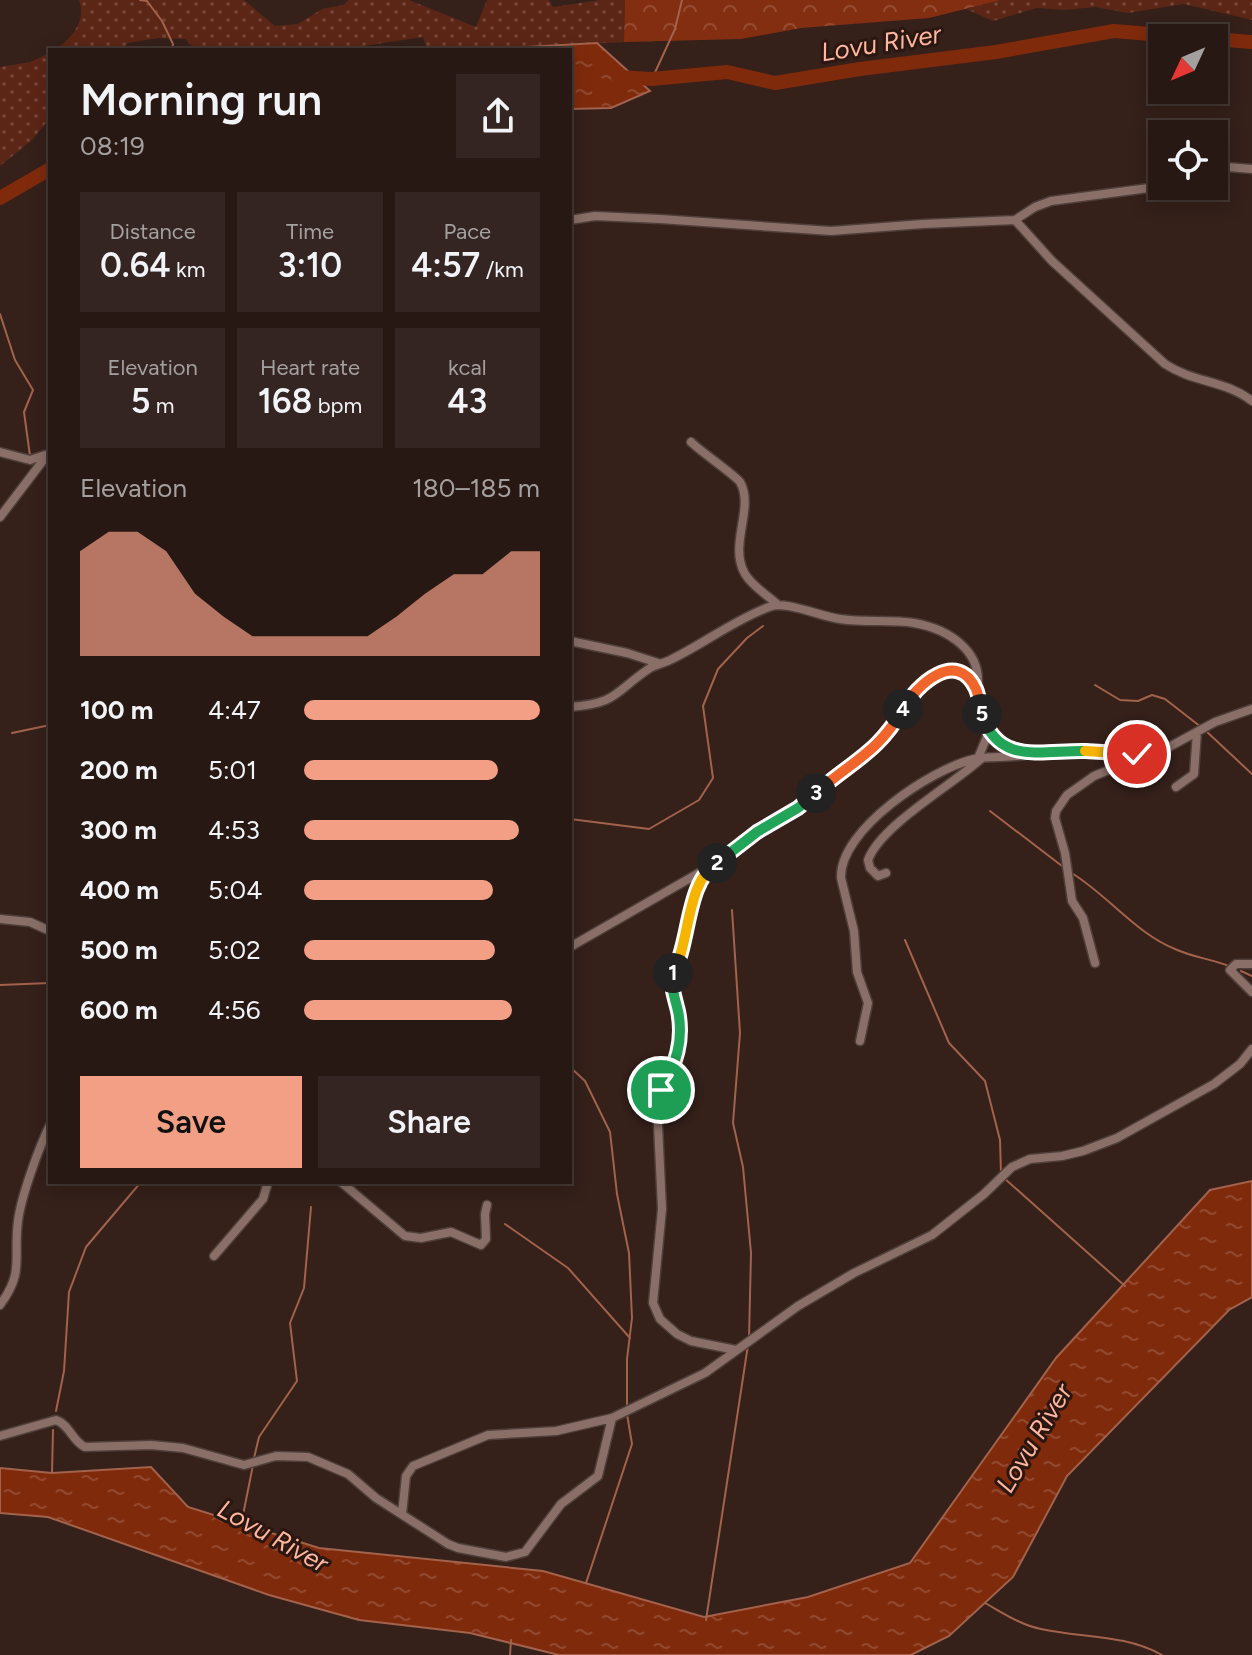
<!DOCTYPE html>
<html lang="en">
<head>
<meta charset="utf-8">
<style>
	body { margin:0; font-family:Figtree,sans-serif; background:#342522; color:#f1f3f6; height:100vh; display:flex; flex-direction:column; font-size:30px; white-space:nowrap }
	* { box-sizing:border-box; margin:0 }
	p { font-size:26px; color:#a5a0a0 }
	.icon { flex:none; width:44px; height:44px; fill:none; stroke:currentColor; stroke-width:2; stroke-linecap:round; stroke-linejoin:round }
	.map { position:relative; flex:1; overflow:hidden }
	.side { position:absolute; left:48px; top:48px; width:524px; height:1136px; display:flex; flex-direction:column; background:#281814; border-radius:0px; box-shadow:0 4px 20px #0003,0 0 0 2px #443734 }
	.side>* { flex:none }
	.needle { width:52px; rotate:226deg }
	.controls { position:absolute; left:1148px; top:24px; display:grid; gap:16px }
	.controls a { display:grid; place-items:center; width:80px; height:80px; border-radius:0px; background:#281814; box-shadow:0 4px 20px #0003,0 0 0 2px #443734; font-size:40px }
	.pin { position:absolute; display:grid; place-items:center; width:68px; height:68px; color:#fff; margin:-34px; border:4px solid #fff; border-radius:50%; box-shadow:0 2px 8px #0007 }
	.km { position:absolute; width:40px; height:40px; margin:-20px; border-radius:50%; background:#222; color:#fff; font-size:22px; line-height:40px; text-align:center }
	.round { display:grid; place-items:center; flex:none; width:84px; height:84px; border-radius:0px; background:#342522 }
	.summary { display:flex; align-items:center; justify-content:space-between; height:136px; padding:0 32px }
	h1 { font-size:44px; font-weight:600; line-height:60px }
	.metrics { display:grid; grid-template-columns:repeat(3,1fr); gap:12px; height:136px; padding:8px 32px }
	.metrics div { display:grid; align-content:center; border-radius:0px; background:#342522; text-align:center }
	.metrics b { font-size:34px; font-weight:600 }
	.metrics small { font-size:22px; font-weight:400 }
	.metrics p { font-size:22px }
	.chart { height:224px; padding:16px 32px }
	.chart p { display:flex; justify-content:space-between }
	.chart svg { width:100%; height:144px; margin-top:8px; fill:#f39f85; opacity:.7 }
	.button { display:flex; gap:16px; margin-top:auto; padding:16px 32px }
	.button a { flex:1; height:92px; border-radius:0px; background:#f39f85; color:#111; font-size:32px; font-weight:600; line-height:92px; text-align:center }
	.button a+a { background:#342522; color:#f1f3f6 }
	ul { padding:0 32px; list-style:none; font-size:26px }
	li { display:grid; grid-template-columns:128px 96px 1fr; align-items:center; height:60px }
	li i { height:20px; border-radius:10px; background:#f39f85 }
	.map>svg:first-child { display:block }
	.grass { fill:url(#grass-dots) }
	.forest { fill:url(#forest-crowns) }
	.water { fill:url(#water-ripples); stroke:#a2624c; stroke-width:2 }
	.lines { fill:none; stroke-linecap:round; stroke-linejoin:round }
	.stream { stroke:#a2624c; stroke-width:2 }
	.river { stroke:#802a0c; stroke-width:14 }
	.minor-casing { stroke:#4f3e3a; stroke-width:11 }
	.minor { stroke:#896f68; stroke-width:8 }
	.split-1-casing { stroke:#fff; stroke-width:16 }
	.split-2-casing { stroke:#fff; stroke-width:16 }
	.split-3-casing { stroke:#fff; stroke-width:16 }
	.split-4-casing { stroke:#fff; stroke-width:16 }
	.split-5-casing { stroke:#fff; stroke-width:16 }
	.split-6-casing { stroke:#fff; stroke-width:16 }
	.split-7-casing { stroke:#fff; stroke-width:16 }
	.split-1 { stroke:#22a559; stroke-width:10 }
	.split-2 { stroke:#f5b400; stroke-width:10 }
	.split-3 { stroke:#22a559; stroke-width:10 }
	.split-4 { stroke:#f0652b; stroke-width:10 }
	.split-5 { stroke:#f0652b; stroke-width:10 }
	.split-6 { stroke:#22a559; stroke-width:10 }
	.split-7 { stroke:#f5b400; stroke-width:10 }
	.labels { text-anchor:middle; stroke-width:6; stroke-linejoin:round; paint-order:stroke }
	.water-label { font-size:26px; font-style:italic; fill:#ffb59e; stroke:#2a1711 }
</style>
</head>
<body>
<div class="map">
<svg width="1252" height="1655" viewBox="0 0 1252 1655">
	<defs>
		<pattern id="grass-dots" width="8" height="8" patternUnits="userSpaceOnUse" patternTransform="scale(2)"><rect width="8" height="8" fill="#5c2616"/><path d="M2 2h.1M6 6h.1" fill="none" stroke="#744538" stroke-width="1.8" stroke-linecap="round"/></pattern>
		<pattern id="forest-crowns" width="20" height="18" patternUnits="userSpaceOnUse" patternTransform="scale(2)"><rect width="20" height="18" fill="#842e11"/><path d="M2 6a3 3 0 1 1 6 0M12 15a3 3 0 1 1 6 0" fill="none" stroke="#964c33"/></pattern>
		<pattern id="water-ripples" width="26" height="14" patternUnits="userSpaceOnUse" patternTransform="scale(2)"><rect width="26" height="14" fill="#802a0c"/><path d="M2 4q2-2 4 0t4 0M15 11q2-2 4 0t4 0" fill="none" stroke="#92492f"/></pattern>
	</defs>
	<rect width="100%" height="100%" fill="#35201a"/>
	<path class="grass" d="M79 0H244L275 26 298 24 322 9 343 5 349 0H409L476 27 487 0H549L553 7 600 0H625L624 42 475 50H427L423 37 337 50H196L185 39 158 38 128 43 122 50H55C71 39 87 21 79 0Z
		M1001 0H1252V20L1184 4 1128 13 1095 7 1064 10 1037 8 993 21 966 9Z
		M50 53V118L32 140 0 166V67L30 62Z"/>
	<path class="forest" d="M625 0H1001L929 18 801 28 741 39 624 42Z"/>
	<path class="water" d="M597 43 650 91 611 108 570 109V50H475Z
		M1252 1181V1297L1229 1310 1067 1476 1013 1577 949 1636 911 1655H559L470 1633 359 1620 269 1595 48 1517 0 1513V1468L52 1473 151 1467 188 1507 319 1548 543 1571 704 1617 808 1597 910 1563 1056 1358 1210 1190Z"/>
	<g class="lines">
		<path class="stream" d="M140 0 147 1 162 21 173 44 172 50
			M652 79 675 29 682 0
			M0 314 15 360 33 390 24 412 30 456
			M1095 685 1120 700 1138 701 1152 695 1165 699 1201 727
			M1206 731 1252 774
			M12 733 50 725
			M990 811 1062 866
			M570 819 649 829 699 800 713 778 703 706 718 669 747 638 763 626
			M1070 872C1107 894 1135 933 1175 949 1192 957 1211 959 1229 966
			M732 910 740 1033 733 1123 743 1167 751 1253 749 1339
			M905 940 949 1043 985 1081 1000 1140 1001 1174
			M1241 971 1252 976
			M0 985 50 983
			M570 1067 585 1081 610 1132 617 1194 629 1253 632 1318 627 1359V1408
			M1004 1178 1125 1286
			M505 1224 568 1268 630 1338
			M56 1411 64 1371 69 1292 86 1247 141 1182
			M254 1458 259 1437 297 1381 290 1323 304 1288 311 1207
			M52 1473 53 1430
			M241 1525 253 1465
			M586 1583 632 1444 627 1414
			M985 1603C1003 1613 1021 1625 1041 1629 1081 1638 1125 1634 1162 1655
			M706 1620 748 1345
			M510 1655 511 1640"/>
		<path class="river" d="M1214 39 1252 42
			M618 77 652 79 727 72 775 83 860 69 996 52 1114 31 1198 38
			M0 198 50 169"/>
		<g class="minor-casing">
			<path id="minor" d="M1214 166 1252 169
				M570 220 595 216 660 219 831 231 923 224 1015 220 1035 207 1051 201 1164 186
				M1015 220 1052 261 1165 364C1194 383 1225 380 1252 401
				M691 442C700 451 736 476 740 482 755 508 728 545 745 574 752 586 767 595 777 604
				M0 452 30 460 45 455
				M0 517 48 454
				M570 641 627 653 658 663
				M570 707C619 703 614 692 650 668 657 664 665 663 672 659 705 643 734 620 769 607 786 600 821 617 840 619 865 623 890 619 914 623 948 629 984 651 977 690
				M978 758 989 732
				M1176 787 1194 774 1197 732
				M710 868 692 902 684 950 671 981 681 1033 678 1053 657 1104 662 1209 653 1303 660 1319 677 1334 691 1341 736 1350
				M886 873 878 876 870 868 868 860C881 825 954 784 982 758
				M0 919 30 922 50 931
				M570 947 718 862 757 832 798 808 839 773 880 744 913 693 925 681 942 672 963 675 974 686 987 730 993 738 1012 749 1031 754 1068 751 1158 753 1215 722 1252 709
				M1095 963 1083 918 1072 901 1065 853 1055 818 1056 811 1067 795 1094 776 1145 755
				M1252 964H1236L1230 970 1252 992
				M860 1041 868 1003 857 972 854 931 841 878C839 830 931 769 974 759 992 755 1011 759 1030 754
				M341 1182 405 1236 421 1238 451 1232 481 1245 486 1239 485 1214 487 1205
				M214 1256 263 1199 268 1182
				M0 1305C25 1271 13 1259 18 1221 21 1197 39 1147 50 1125
				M0 1436 56 1420C70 1425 72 1441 85 1447L151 1445 183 1448 244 1465 276 1456 308 1457 348 1474 376 1498 448 1544 458 1548 506 1557 525 1552 561 1504 598 1476 612 1418 705 1373 798 1306 854 1273 932 1235 984 1194 1012 1167 1030 1159 1062 1156 1083 1151 1117 1138 1214 1084 1240 1064 1252 1049
				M402 1514 406 1476 413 1466 488 1435 556 1431 612 1418"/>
		</g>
		<use href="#minor" class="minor"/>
	</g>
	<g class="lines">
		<g class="split-1-casing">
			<path id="split-1" d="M661 1090C676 1065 684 1040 678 1011 675 998 670 986 673 973"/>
		</g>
		<g class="split-2-casing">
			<path id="split-2" d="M673 973C690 944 686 881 717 863"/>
		</g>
		<g class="split-3-casing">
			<path id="split-3" d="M717 863 757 832 798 808 816 793"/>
		</g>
		<g class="split-4-casing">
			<path id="split-4" d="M816 793C852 761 878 753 903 709"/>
		</g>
		<g class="split-5-casing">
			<path id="split-5" d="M903 709C916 685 957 648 976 689 979 696 980 706 982 714"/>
		</g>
		<g class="split-6-casing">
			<path id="split-6" d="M982 714C998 766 1043 750 1085 751"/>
		</g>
		<g class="split-7-casing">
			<path id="split-7" d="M1085 751 1137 754"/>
		</g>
		<use href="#split-1" class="split-1"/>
		<use href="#split-2" class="split-2"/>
		<use href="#split-3" class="split-3"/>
		<use href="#split-4" class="split-4"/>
		<use href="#split-5" class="split-5"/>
		<use href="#split-6" class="split-6"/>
		<use href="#split-7" class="split-7"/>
	</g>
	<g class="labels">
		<g class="water-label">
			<text transform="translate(881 43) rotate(-9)" y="9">Lovu River</text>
			<text transform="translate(1034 1438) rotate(-59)" y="9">Lovu River</text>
			<text transform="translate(273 1536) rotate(29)" y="9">Lovu River</text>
		</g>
	</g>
</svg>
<div class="controls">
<a><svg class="needle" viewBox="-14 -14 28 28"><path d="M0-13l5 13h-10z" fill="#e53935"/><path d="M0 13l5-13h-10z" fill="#a5a0a0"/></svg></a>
<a><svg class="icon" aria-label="locate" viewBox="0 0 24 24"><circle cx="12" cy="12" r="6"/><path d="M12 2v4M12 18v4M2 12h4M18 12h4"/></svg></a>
</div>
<div class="pin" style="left:661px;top:1090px;background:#1e9e55"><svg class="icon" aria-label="arrive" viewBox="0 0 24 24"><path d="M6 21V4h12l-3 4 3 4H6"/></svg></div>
<div class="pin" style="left:1137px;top:754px;background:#d93025"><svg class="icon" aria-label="check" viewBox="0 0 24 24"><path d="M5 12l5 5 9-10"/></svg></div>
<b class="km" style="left:673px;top:973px">1</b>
<b class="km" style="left:717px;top:863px">2</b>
<b class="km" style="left:816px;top:793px">3</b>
<b class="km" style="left:903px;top:709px">4</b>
<b class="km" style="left:982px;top:714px">5</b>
<section class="side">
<div class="summary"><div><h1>Morning run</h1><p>08:19</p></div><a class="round"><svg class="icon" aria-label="share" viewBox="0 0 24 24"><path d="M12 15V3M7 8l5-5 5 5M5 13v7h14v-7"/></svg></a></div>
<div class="metrics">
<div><p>Distance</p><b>0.64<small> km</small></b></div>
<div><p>Time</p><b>3:10</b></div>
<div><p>Pace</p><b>4:57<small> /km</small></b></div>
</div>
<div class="metrics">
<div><p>Elevation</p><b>5<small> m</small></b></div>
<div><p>Heart rate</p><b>168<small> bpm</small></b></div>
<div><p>kcal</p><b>43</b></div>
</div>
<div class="chart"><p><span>Elevation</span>180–185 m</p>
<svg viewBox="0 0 160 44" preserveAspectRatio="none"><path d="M0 44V12L10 6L20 6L30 12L40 25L50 32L60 38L70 38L80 38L90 38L100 38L110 32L120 25L130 19L140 19L150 12L160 12V44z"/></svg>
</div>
<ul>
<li><b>100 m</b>4:47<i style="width:100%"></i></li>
<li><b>200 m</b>5:01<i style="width:82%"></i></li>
<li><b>300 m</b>4:53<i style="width:91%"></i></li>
<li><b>400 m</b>5:04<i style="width:80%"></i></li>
<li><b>500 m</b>5:02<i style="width:81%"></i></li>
<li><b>600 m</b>4:56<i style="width:88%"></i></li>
</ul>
<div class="button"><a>Save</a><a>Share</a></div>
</section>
</div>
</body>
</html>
